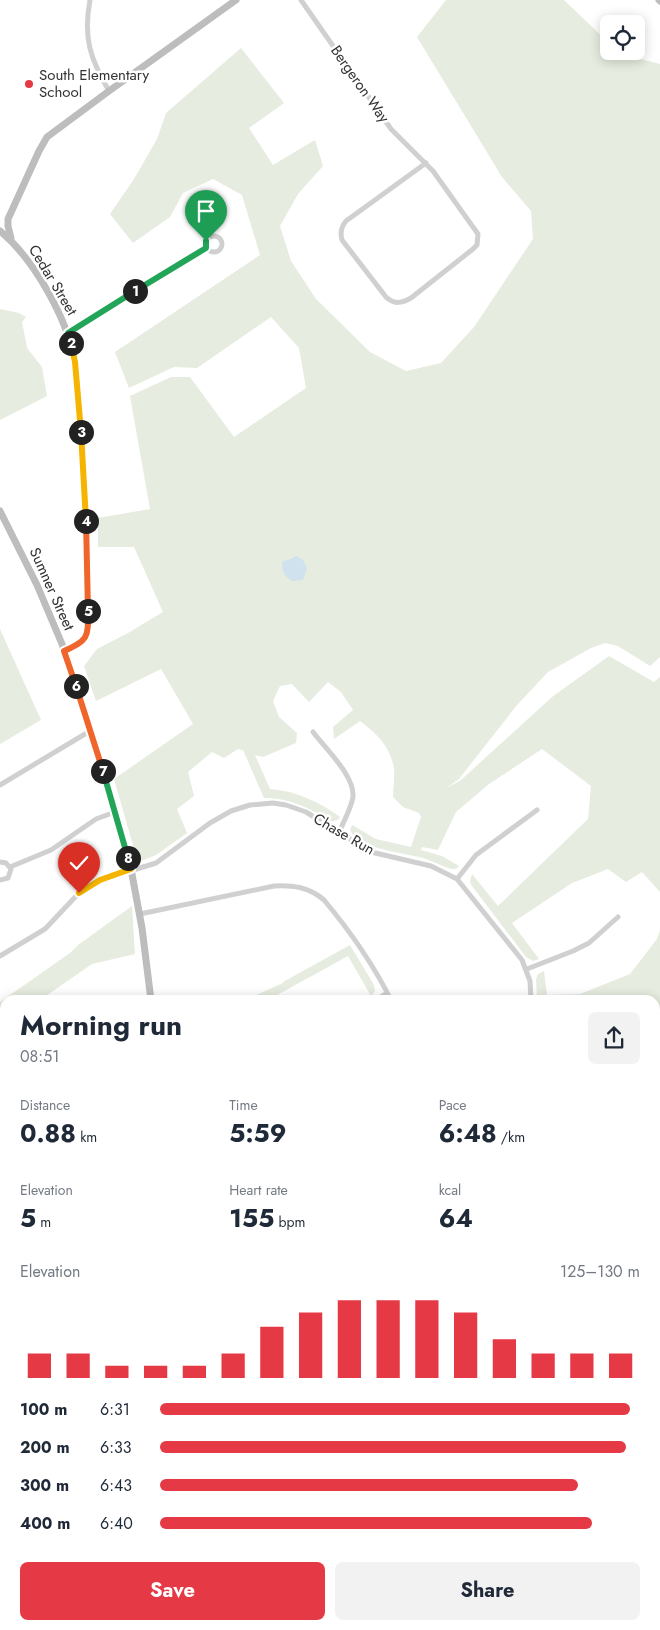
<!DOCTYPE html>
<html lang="en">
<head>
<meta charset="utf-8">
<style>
	body { margin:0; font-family:Jost,sans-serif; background:#f2f2f3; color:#1f2937; height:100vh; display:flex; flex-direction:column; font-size:19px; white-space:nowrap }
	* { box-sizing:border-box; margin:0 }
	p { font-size:16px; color:#747a83 }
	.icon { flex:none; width:28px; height:28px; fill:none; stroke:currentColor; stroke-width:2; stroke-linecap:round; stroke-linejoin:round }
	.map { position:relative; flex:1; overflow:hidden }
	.side { position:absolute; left:0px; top:995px; width:660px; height:635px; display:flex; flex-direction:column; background:#fff; border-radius:15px 15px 0 0; box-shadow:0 2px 12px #0003 }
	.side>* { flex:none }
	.tools { position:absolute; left:600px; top:15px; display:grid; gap:10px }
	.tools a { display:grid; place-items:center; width:45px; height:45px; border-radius:8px; background:#fff; box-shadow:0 2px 12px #0003; font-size:25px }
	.pin { position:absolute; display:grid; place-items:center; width:42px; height:42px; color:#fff; margin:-51px -21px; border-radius:50% 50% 50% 0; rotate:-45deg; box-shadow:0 0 5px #0007 }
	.pin .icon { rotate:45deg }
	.km { position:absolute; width:25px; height:25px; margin:-12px; border-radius:50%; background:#222; color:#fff; font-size:14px; line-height:25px; text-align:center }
	.round { display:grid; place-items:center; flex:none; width:52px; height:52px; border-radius:8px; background:#f2f2f3 }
	.headline { display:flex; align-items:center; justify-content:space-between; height:85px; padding:0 20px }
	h1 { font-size:28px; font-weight:700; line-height:38px }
	.figures { display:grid; grid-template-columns:repeat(3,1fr); gap:8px; height:85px; padding:5px 20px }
	.figures div { display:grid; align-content:center }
	.figures b { font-size:25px; font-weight:700 }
	.figures small { font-size:14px; font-weight:400 }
	.figures p { font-size:14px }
	.chart { height:140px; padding:10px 20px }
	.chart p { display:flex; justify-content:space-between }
	.chart svg { width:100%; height:90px; margin-top:5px; stroke:#e63946; stroke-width:6 }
	.button { display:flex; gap:10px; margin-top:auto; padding:10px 20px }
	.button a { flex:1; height:58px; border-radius:8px; background:#e63946; color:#fff; font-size:20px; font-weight:700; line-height:58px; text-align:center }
	.button a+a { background:#f2f2f3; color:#1f2937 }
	ul { padding:0 20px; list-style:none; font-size:16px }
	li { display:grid; grid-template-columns:80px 60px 1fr; align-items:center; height:38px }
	li i { height:12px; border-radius:6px; background:#e63946 }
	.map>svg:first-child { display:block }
	.green { fill:#e6ecdf }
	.water { fill:#cfe2ee }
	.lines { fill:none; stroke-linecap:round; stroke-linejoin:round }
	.street { stroke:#d0d0d0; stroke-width:5 }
	.secondary { stroke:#bdbdbd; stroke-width:7 }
	.split-1-casing { stroke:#fff; stroke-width:10 }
	.split-2-casing { stroke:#fff; stroke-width:10 }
	.split-3-casing { stroke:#fff; stroke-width:10 }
	.split-4-casing { stroke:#fff; stroke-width:10 }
	.split-5-casing { stroke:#fff; stroke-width:10 }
	.split-6-casing { stroke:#fff; stroke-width:10 }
	.split-7-casing { stroke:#fff; stroke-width:10 }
	.split-8-casing { stroke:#fff; stroke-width:10 }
	.split-9-casing { stroke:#fff; stroke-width:10 }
	.split-1 { stroke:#22a559; stroke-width:6 }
	.split-2 { stroke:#22a559; stroke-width:6 }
	.split-3 { stroke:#f5b400; stroke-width:6 }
	.split-4 { stroke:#f5b400; stroke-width:6 }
	.split-5 { stroke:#f0652b; stroke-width:6 }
	.split-6 { stroke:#f0652b; stroke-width:6 }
	.split-7 { stroke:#f0652b; stroke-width:6 }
	.split-8 { stroke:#22a559; stroke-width:6 }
	.split-9 { stroke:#f5b400; stroke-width:6 }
	.poi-dot { fill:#e63946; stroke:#fff; stroke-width:2 }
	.labels { text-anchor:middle; stroke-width:5; stroke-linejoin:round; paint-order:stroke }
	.poi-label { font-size:15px; fill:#333; stroke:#fff; text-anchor:start }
	.street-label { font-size:15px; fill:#333; stroke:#fff }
</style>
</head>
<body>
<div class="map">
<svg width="660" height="1630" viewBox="0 0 660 1630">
	<rect width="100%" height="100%" fill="#fff"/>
	<path class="green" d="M446 0H564L609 43V51H617L621 54 660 64V657L650 666 618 646 605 643 591 648 548 672 517 705 459 779 445 789 461 780 552 697 609 656 654 682 660 677V892L642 872 626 882 608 869 572 883 512 923 539 959 533 961 526 957 472 886 470 882 472 874 498 906 588 819 591 786 542 749 489 784 456 812 438 850 422 847 421 850 442 856 459 866C457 868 456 869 453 869 448 869 430 860 423 858 405 853 358 849 350 830L352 825 376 839 411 847 421 817 419 813 403 807 393 797C393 788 395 778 394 769 391 747 377 734 360 721L334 739 333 727 353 710 341 692 328 682 309 702 292 684 280 686 273 701 279 717 297 733 296 743 263 757 255 755 270 789C297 791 319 802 340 817 338 821 335 821 331 821 309 808 290 798 264 798L243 750 238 749 224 758 212 752 188 772 194 796 177 809 187 833 156 855 141 861 136 856 114 779 193 724 161 669 96 701 84 666 97 649 128 633 163 612 134 547H98V518L150 509 130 396 171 377H190L234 437 306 388 299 348 271 317 197 368 174 367 129 388 115 352 260 255 242 195 213 179 183 193 170 217 133 243 110 214 134 179 157 139 166 113 241 48 284 103 249 128 273 165 315 140 323 166 298 194 280 226 291 261 316 299 370 352 406 371 441 363 474 327 533 239 531 211 502 177 417 37Z
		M0 309 19 313 26 317 22 322 27 348 42 367 47 396 0 420Z
		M0 629 41 720 0 744Z
		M132 906 135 954 92 964 40 1000H5V1090L0 1093V1002L70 953 78 945Z
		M660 930V1382L655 1385V1000H537L536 979 538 974 544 971 547 995 580 994 630 974 657 939Z
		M350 945 374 985 375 991 371 996 348 956 268 1000H245L283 983V982Z
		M0 1101 5 1108V1169L0 1173Z
		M5 1232V1273L0 1277V1236Z
		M660 1391V1630H546L545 1625H655V1394Z
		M5 1401V1625H216L208 1630H0V1402Z"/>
	<path class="water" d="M296 556 303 560 307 568 303 580 292 581C285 577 280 569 283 561L291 559Z"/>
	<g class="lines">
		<path class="street" d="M90 0C83 37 90 59 109 91
			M301 0 391 129 433 171 478 234 477 245 473 249 411 298C402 303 394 305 386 297L342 240C340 233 341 227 346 221L426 163
			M206 244a8 8 0 1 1 16 0a8 8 0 1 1-16 0Z
			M68 333 206 248
			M313 732C325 748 355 776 353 797 351 809 343 822 339 833
			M0 785 90 731
			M0 862 6 863 11 869 8 878 0 880
			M10 867 51 850 96 819 115 812
			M457 879 476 855 537 810
			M140 914 274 886C293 885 309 887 324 900 350 931 373 964 391 1000
			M0 956 45 929 79 893 95 882 156 863 210 823 231 811 250 805 273 803 286 805 306 812 371 852 431 866 457 879 522 960 530 981 531 1000
			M527 969 573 951 589 943 618 917
			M376 1000 387 993
			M0 1331 5 1328
			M340 1625 342 1630
			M430 1625V1630
			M498 1625V1630"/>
		<path class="secondary" d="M659 0 660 1
			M0 231C34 259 67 318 75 362L86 513 88 624C87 643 79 644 64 651
			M11 238 8 226V219L39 151 47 137 109 91 236 0
			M0 511 37 585 62 644 74 679 131 869 142 928 151 1000
			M271 1630 272 1625"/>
	</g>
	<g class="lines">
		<g class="split-1-casing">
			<path id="split-1" d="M135 291 206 248V241"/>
		</g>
		<g class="split-2-casing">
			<path id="split-2" d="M71 343 68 333 135 291"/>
		</g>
		<g class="split-3-casing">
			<path id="split-3" d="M71 343 75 362 81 432"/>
		</g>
		<g class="split-4-casing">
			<path id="split-4" d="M81 432 86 521"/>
		</g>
		<g class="split-5-casing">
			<path id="split-5" d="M86 521 88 611"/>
		</g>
		<g class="split-6-casing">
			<path id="split-6" d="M76 686 64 651C89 640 88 637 88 611"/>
		</g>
		<g class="split-7-casing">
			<path id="split-7" d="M76 686 103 771"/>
		</g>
		<g class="split-8-casing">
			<path id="split-8" d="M103 771 128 858"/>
		</g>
		<g class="split-9-casing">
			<path id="split-9" d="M79 893 100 880 131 869 128 858"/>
		</g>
		<use href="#split-1" class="split-1"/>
		<use href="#split-2" class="split-2"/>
		<use href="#split-3" class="split-3"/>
		<use href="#split-4" class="split-4"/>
		<use href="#split-5" class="split-5"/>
		<use href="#split-6" class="split-6"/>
		<use href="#split-7" class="split-7"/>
		<use href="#split-8" class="split-8"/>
		<use href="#split-9" class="split-9"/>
	</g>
	<circle class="poi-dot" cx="29" cy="84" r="5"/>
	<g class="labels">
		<g class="poi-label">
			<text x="39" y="80">South Elementary<tspan x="39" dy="17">School</tspan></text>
		</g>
		<g class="street-label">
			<text transform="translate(360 84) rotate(55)" y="5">Bergeron Way</text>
			<text transform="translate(53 280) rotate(59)" y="5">Cedar Street</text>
			<text transform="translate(52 589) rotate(66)" y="5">Sumner Street</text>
			<text transform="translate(344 834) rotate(30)" y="5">Chase Run</text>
		</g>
	</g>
</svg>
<div class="tools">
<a><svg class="icon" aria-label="locate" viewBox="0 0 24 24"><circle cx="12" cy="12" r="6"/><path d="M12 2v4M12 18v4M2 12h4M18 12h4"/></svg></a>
</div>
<div class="pin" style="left:206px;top:241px;background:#1e9e55"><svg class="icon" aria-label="arrive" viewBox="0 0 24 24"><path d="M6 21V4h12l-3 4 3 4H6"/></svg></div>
<div class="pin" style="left:79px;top:893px;background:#d93025"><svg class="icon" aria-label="check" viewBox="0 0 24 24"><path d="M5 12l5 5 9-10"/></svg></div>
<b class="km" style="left:135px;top:291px">1</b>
<b class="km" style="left:71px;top:343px">2</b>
<b class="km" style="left:81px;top:432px">3</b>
<b class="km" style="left:86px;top:521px">4</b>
<b class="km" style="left:88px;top:611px">5</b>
<b class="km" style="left:76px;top:686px">6</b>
<b class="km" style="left:103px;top:771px">7</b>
<b class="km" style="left:128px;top:858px">8</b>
<section class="side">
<div class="headline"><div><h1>Morning run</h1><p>08:51</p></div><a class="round"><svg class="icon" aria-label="share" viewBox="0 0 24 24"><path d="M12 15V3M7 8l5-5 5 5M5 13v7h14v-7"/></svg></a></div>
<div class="figures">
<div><p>Distance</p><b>0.88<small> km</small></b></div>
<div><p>Time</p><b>5:59</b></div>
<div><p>Pace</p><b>6:48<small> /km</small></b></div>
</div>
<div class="figures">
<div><p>Elevation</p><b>5<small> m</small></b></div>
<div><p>Heart rate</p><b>155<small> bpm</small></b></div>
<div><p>kcal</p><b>64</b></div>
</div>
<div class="chart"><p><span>Elevation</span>125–130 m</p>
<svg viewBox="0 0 160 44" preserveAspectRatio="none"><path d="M5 44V32M15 44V32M25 44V38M35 44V38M45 44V38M55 44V32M65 44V19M75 44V12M85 44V6M95 44V6M105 44V6M115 44V12M125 44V25M135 44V32M145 44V32M155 44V32"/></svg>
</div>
<ul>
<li><b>100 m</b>6:31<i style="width:98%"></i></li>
<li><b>200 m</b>6:33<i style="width:97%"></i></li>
<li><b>300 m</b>6:43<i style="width:87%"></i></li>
<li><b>400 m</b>6:40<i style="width:90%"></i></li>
</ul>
<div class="button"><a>Save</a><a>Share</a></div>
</section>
</div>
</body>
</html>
